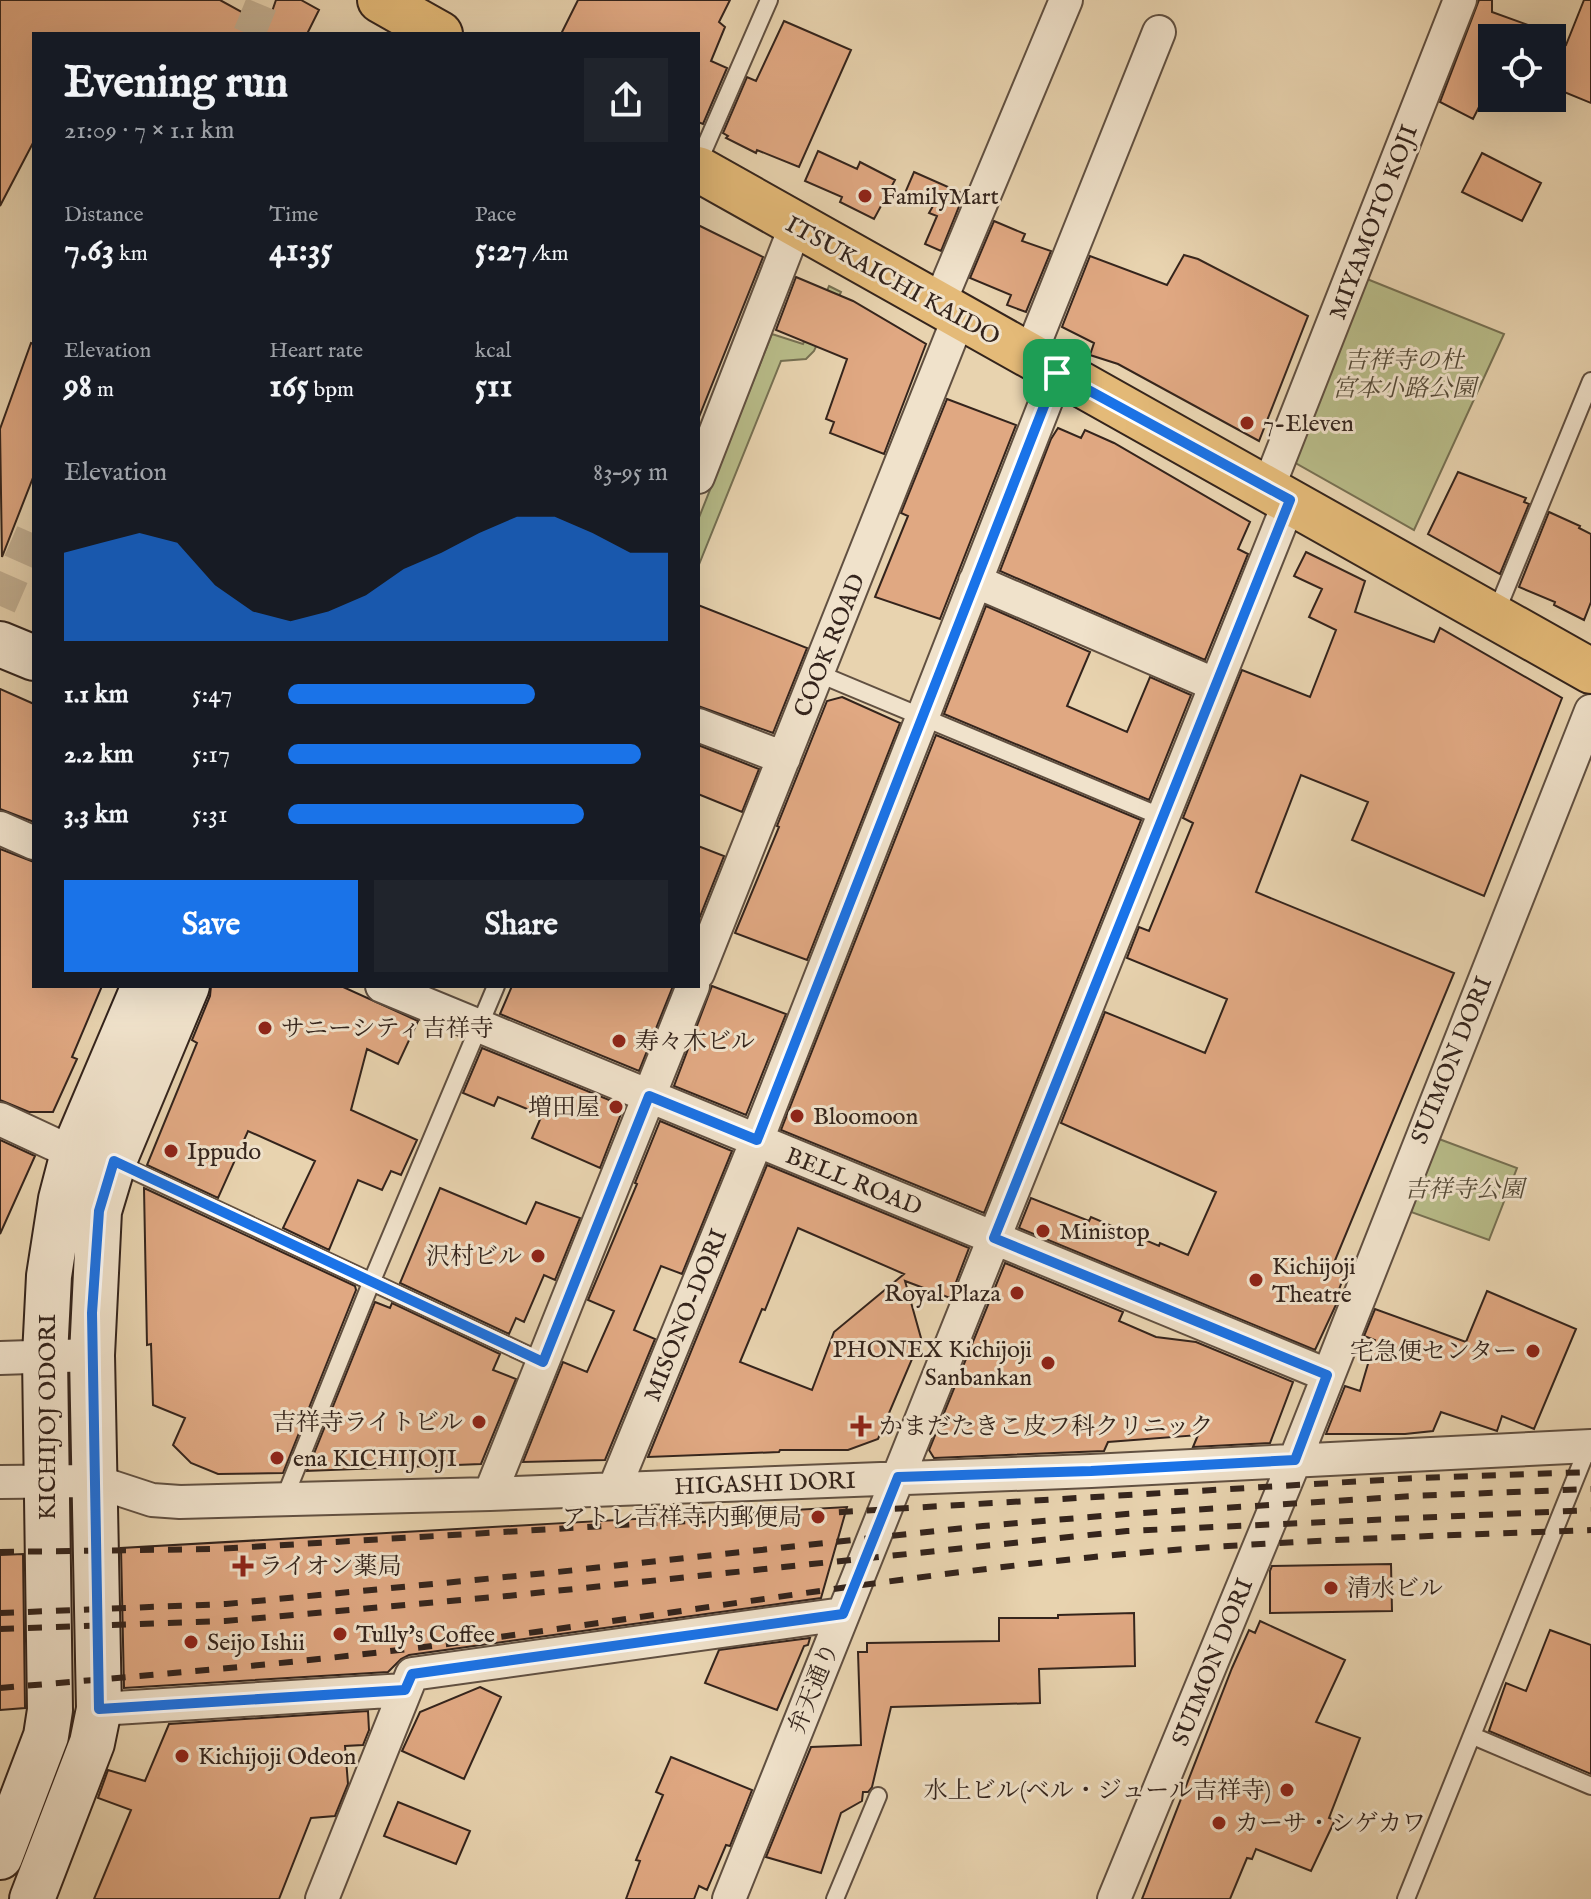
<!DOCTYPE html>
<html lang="en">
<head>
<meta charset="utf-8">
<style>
	body { margin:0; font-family:"IM FELL English","Noto Serif JP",serif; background:#20242c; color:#f1f3f6; height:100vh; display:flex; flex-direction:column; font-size:30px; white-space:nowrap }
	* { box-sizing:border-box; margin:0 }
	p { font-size:26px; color:#9ea1a6 }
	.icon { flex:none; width:44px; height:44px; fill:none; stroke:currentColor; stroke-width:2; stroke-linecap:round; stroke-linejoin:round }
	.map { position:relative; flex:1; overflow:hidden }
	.sheet { position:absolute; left:32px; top:32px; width:668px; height:956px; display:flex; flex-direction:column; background:#171b24; border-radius:0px; box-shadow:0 8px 32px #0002 }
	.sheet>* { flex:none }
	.buttons { position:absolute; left:1478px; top:24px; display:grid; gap:16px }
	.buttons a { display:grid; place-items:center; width:88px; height:88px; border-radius:0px; background:#171b24; box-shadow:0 8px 32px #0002; font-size:40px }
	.pin { position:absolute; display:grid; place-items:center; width:68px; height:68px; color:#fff; margin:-34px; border-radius:16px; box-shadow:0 4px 12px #0006 }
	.round { display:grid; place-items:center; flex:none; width:84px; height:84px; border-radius:0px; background:#20242c }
	.head { display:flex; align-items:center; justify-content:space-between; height:136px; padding:0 32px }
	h1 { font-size:44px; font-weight:800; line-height:60px }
	.metrics { display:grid; grid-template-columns:repeat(3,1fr); gap:12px; height:136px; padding:8px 32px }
	.metrics div { display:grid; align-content:center }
	.metrics b { font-size:34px; font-weight:800 }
	.metrics small { font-size:22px; font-weight:400 }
	.metrics p { font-size:22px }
	.chart { height:224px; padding:16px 32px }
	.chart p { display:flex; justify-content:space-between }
	.chart svg { width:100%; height:144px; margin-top:8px; fill:#1a73e8; opacity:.7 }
	.cta { display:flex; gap:16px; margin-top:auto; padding:16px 32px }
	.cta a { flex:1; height:92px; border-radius:0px; background:#1a73e8; color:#fff; font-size:32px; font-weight:800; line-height:92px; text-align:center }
	.cta a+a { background:#20242c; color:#f1f3f6 }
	ul { padding:0 32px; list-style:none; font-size:26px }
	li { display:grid; grid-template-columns:128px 96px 1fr; align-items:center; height:60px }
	li i { height:20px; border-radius:10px; background:#1a73e8 }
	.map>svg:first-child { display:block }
	.green { fill:#b8bc89; stroke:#767052; stroke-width:2 }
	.building { fill:#e0a882; stroke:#34241c; stroke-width:2; fill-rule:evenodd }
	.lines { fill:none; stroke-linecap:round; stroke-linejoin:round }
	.street-tunnel { stroke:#c4b092; stroke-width:32; stroke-dasharray:32 16; stroke-linecap:butt }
	.lane-casing { stroke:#615041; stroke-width:20 }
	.street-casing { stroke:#615041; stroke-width:36 }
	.secondary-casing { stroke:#34241c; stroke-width:48 }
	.primary-casing { stroke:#34241c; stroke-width:48 }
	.lane { stroke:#f0e2cb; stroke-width:16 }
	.street { stroke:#f0e2cb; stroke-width:32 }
	.secondary { stroke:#f0e2cb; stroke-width:44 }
	.primary { stroke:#e4ba78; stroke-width:44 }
	.rail { stroke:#34241c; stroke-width:6; stroke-dasharray:14 14; stroke-linecap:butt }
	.route-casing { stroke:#fff; stroke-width:16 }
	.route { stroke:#1a73e8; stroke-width:10 }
	.poi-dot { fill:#8f2418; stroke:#f0e2cb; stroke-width:3 }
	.labels { text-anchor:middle; stroke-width:6; stroke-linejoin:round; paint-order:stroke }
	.poi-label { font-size:24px; fill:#34241c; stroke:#f0e2cb; text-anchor:start }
	.street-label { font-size:24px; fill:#34241c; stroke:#f0e2cb }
	.park-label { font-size:24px; font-style:italic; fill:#554a37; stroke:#f0e2cb }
</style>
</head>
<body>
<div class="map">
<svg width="1591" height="1899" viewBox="0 0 1591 1899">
	<rect width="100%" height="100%" fill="#e8d3af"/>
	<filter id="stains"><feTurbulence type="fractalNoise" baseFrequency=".0025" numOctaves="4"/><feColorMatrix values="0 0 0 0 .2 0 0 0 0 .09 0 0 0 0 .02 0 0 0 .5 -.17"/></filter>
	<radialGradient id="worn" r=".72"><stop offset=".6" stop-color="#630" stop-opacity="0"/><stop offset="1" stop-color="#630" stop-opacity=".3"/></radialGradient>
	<path class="green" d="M1362 277 1504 334 1414 530 1292 461Z
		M829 286 841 292 814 351 806 359 781 361 698 567V520L772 334 803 344Z
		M1439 1139 1517 1168 1489 1240 1411 1212Z"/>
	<path class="building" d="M0 0H220L267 26 276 0H301L319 10 307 34H34V141L0 206Z
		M578 0H730L719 22 725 27 711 61 727 68 703 124 698 122V34H561Z
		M1479 0H1492V12L1556 35 1555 38H1492V81L1473 119 1440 102Z
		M1584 0H1591V103L1552 87V39L1566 45Z
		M784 21 851 50 799 167 757 150 756 153 726 138 728 136 723 133 747 77 756 81Z
		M818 151 857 169 860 162 895 180 874 219 840 202 842 197 805 181Z
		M1482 153 1541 183 1522 221 1462 192Z
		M914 172 964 194 941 251 925 244 937 216 929 213 933 206 905 193Z
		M994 221 1025 234 1022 241 1051 251 1026 312 1007 305 1011 295 970 278Z
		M698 225 763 257 699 417H698Z
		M1184 255 1198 259 1308 316 1259 441 1118 364 1090 355 1094 343 1062 327 1090 256 1167 285Z
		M796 277 853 301 926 344 884 454 830 433 834 422 826 419 847 359 776 330Z
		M31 343 34 344V475L2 557 0 429Z
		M947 399 1016 425 940 619 875 597 908 516 901 513Z
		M1058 428 1081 438 1085 430 1114 443 1250 522 1238 549 1248 554 1205 660 1000 571 1051 439Z
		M1458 472 1526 498 1524 502 1529 504 1500 574 1428 534Z
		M1549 512 1580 526 1579 528 1591 534V602L1584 620 1554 605 1555 602 1519 587Z
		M1306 552 1365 581 1355 612 1434 642 1440 628 1562 698 1484 896 1352 840 1368 802 1301 775 1256 892 1454 973 1331 1270 1344 1276 1337 1295 1340 1296 1315 1350 1019 1228 1031 1198 1089 1221 1091 1217 1159 1246 1160 1243 1188 1255 1216 1192 1061 1123 1105 1012 1205 1053 1227 999 1127 958 1139 927 1149 931 1193 823 1183 818 1242 670 1310 697 1336 630 1309 617 1322 589 1294 576Z
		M698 605 807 648 773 733 698 706Z
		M986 606 1090 652 1067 706 1127 732 1150 677 1191 695 1149 800 944 714Z
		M0 689 34 704V822L0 809Z
		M842 697 900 723 807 960 735 933 779 827 777 826 827 701Z
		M936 735 1141 820 984 1213 781 1130Z
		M698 745 759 769 742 812 698 794Z
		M698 846 724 856 699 919H698Z
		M0 849 34 862V986H102L72 1057 77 1059 53 1112H29L0 1100Z
		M211 986H341L418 1021 398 1064 367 1049 351 1110 417 1140 401 1175 391 1171 382 1190 358 1180 329 1250 283 1228 315 1161 248 1131 218 1198 147 1165 197 1043 192 1040 210 996Z
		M512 986H673L639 1071 500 1014Z
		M712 986 786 1014 746 1115 674 1086Z
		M482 1048 624 1106 600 1168 532 1138 542 1115 498 1097 494 1106 463 1093Z
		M660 1121 732 1151 682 1274 661 1266 634 1330 655 1339 605 1460 523 1462 563 1362 587 1372 614 1311 588 1300 637 1184 635 1183Z
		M0 1140 35 1156 0 1234Z
		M767 1165 969 1248 950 1298 905 1281 921 1338 878 1439 848 1450H780L779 1452 648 1457ZM798 1228 904 1274 834 1332 812 1390 740 1362 762 1309 765 1310Z
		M144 1188 355 1286 356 1290 283 1473 218 1474 191 1463 173 1445 185 1418 153 1405 151 1344 147 1345Z
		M440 1188 526 1224 536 1202 580 1218 555 1280 544 1275 524 1322 516 1318 509 1334 400 1283Z
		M1005 1263 1123 1312 1119 1321 1156 1337 1196 1342 1293 1382 1270 1443 1193 1447 1198 1435 1108 1442 1104 1451 934 1458 929 1450Z
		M1487 1291 1576 1329 1534 1429 1502 1416 1497 1431 1441 1412 1433 1431 1405 1434H1326L1345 1386 1360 1391 1375 1340 1364 1336 1375 1309 1466 1342Z
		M375 1302 390 1308 392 1303 500 1354 493 1370 516 1379 481 1464 307 1471Z
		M847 1507 821 1598 409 1655 401 1659 388 1672 124 1688 121 1548Z
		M23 1554 25 1708 0 1710V1555Z
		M1391 1564 1392 1611 1270 1613V1571L1272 1566Z
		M1134 1613 1135 1666 1039 1669 1040 1703 891 1707 872 1787 868 1792H863L862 1801 841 1813 821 1873 766 1857 811 1747 861 1745 858 1652H867V1643L999 1641V1618H1058V1615Z
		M1260 1621 1345 1660 1316 1722 1360 1738 1329 1818 1335 1820 1311 1871 1256 1849 1252 1859 1247 1858 1230 1899H1142L1232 1668 1249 1630 1255 1633Z
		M1550 1630 1591 1645V1774L1489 1731 1506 1683 1526 1691Z
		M810 1638 808 1645 804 1646 777 1710 705 1683 719 1650Z
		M480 1687 501 1697 464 1779 402 1751 420 1712Z
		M368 1711 369 1730 363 1745 345 1746 348 1784 335 1816 311 1818 279 1899H94L131 1810 98 1798 108 1770 145 1781 169 1724Z
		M671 1757 752 1790 730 1846 726 1845 707 1890 699 1886 694 1899H626L640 1861 636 1860 663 1795 656 1792Z
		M398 1802 470 1831 456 1864 384 1836Z"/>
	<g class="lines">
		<path class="street-tunnel" d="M249 34 263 0
			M0 606 34 528"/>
		<g class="lane-casing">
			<path id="lane" d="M698 163 769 0
				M1495 615 1591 381
				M817 673 1162 817
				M115 1162 543 1362
				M284 1499 371 1283 496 986
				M1473 1736 1591 1786
				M835 1899 878 1796
				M1406 1899 1588 1447"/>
		</g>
		<g class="street-casing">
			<path id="street" d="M938 306 1066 0
				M1029 357 1159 32
				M698 477 796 225
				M1268 488 1460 0
				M975 581 1216 685
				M698 725 784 758
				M0 828 34 843
				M698 973 959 317
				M382 986 1327 1375
				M0 1119 73 1153
				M0 1358 92 1355
				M0 1482 94 1481 152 1500 180 1502 490 1494 1091 1471 1591 1446
				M614 1489 757 1140 1057 373
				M490 1494 693 986
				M99 1709 405 1690
				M322 1899 412 1674 843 1614
				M729 1899 1290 500
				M1114 1899 1295 1460 1591 711"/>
		</g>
		<g class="secondary-casing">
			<path id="secondary" d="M0 644 34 658
				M0 1857 46 1736 50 1710 45 1356 49 1276 61 1199 73 1153 144 986
				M32 1899 92 1743 99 1709 92 1355 99 1211 114 1161 187 986"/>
		</g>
		<g class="primary-casing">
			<path id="primary" d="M380 0 440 34
				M698 169 1591 671"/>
		</g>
		<use href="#lane" class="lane"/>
		<use href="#street" class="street"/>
		<use href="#secondary" class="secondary"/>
		<use href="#primary" class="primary"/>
		<path class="rail" d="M0 1552 216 1549 1416 1478 1591 1472
			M0 1613 226 1604 557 1572 983 1526 1126 1514 1413 1496 1591 1489
			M0 1629 225 1621 507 1596 1127 1531 1591 1510
			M0 1688C139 1676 278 1665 416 1648 653 1618 888 1576 1125 1554 1280 1540 1436 1536 1591 1530"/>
	</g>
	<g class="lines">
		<g class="route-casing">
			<path id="route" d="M1057 373 1290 500 994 1238 1327 1375 1295 1460 1091 1471 898 1477 843 1614 412 1674 405 1690 99 1709 92 1313 99 1211 114 1161 543 1362 649 1096 757 1140Z"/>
		</g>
		<use href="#route" class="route"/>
	</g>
	<g class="poi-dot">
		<circle cx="865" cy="196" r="8"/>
		<circle cx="1247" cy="423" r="8"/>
		<circle cx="265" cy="1028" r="8"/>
		<circle cx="619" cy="1041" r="8"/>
		<circle cx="616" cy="1107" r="8"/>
		<circle cx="797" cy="1116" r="8"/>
		<circle cx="171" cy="1151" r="8"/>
		<circle cx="1043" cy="1231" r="8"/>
		<circle cx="538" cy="1256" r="8"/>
		<circle cx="1256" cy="1280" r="8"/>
		<circle cx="1017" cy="1293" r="8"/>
		<circle cx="1533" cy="1351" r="8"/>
		<circle cx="1048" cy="1363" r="8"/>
		<circle cx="479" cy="1422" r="8"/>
		<path d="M857 1414h8v8h8v8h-8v8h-8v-8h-8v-8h8z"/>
		<circle cx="277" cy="1458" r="8"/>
		<circle cx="818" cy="1517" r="8"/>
		<path d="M239 1554h8v8h8v8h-8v8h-8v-8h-8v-8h8z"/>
		<circle cx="1331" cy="1588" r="8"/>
		<circle cx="340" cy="1634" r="8"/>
		<circle cx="191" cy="1642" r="8"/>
		<circle cx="182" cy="1756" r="8"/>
		<circle cx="1287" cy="1790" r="8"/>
		<circle cx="1219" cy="1823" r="8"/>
	</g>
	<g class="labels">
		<g class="poi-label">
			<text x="881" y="204">FamilyMart</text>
			<text x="1263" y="431">7-Eleven</text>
			<text x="281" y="1036">サニーシティ吉祥寺</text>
			<text x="635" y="1049">寿々木ビル</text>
			<text x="600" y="1115" text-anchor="end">増田屋</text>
			<text x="813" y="1124">Bloomoon</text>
			<text x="187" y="1159">Ippudo</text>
			<text x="1059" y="1239">Ministop</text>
			<text x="522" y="1264" text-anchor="end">沢村ビル</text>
			<text x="1272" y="1274">Kichijoji<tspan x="1272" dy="28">Theatre</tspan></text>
			<text x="1001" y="1301" text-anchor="end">Royal Plaza</text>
			<text x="1032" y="1357" text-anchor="end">PHONEX Kichijoji<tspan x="1032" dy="28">Sanbankan</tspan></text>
			<text x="1517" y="1359" text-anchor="end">宅急便センター</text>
			<text x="463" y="1430" text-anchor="end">吉祥寺ライトビル</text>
			<text x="879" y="1434">かまだたきこ皮フ科クリニック</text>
			<text x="293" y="1466">ena KICHIJOJI</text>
			<text x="802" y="1525" text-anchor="end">アトレ吉祥寺内郵便局</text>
			<text x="259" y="1574">ライオン薬局</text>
			<text x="1347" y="1596">清水ビル</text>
			<text x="356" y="1642">Tully's Coffee</text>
			<text x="207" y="1650">Seijo Ishii</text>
			<text x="198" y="1764">Kichijoji Odeon</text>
			<text x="1271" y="1798" text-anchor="end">水上ビル(ベル・ジュール吉祥寺)</text>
			<text x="1235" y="1831">カーサ・シゲカワ</text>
		</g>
		<g class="street-label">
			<text transform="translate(1373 222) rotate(-69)" y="8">MIYAMOTO KOJI</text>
			<text transform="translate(893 280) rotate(29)" y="8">ITSUKAICHI KAIDO</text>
			<text transform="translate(829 645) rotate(-68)" y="8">COOK ROAD</text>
			<text transform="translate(1451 1060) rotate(-68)" y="8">SUIMON DORI</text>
			<text transform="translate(854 1181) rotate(22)" y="8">BELL ROAD</text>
			<text transform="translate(685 1315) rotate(-68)" y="8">MISONO-DORI</text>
			<text transform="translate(47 1417) rotate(-90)" y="8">KICHIJOJ ODORI</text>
			<text transform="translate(765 1483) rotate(-2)" y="8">HIGASHI DORI</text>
			<text transform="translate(1212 1662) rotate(-68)" y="8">SUIMON DORI</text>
			<text transform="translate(813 1688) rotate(-68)" y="8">弁天通り</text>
		</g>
		<g class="park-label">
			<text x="1404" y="368">吉祥寺の杜<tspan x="1404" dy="28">宮本小路公園</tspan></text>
			<text x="1464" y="1197">吉祥寺公園</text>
		</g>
	</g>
	<rect width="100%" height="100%" filter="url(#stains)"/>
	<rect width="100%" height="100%" fill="url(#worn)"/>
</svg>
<div class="buttons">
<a><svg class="icon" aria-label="locate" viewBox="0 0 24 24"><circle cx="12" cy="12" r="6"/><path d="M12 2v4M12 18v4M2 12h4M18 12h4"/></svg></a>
</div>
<div class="pin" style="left:1057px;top:373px;background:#1e9e55"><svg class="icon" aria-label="arrive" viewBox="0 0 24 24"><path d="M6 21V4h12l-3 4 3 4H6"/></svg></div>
<section class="sheet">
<div class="head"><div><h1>Evening run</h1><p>21:09 · 7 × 1.1 km</p></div><a class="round"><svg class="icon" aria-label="share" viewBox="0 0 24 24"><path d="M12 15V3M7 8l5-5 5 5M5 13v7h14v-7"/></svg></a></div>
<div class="metrics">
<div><p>Distance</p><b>7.63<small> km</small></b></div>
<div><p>Time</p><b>41:35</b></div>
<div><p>Pace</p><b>5:27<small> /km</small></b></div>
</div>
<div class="metrics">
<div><p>Elevation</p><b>98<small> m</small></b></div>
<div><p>Heart rate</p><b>165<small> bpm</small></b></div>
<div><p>kcal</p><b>511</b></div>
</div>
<div class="chart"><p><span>Elevation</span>83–95 m</p>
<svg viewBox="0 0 160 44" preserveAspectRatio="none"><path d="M0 44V17L10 14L20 11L30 14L40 27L50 35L60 38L70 35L80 30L90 22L100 17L110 11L120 6L130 6L140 11L150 17L160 17V44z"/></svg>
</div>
<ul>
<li><b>1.1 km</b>5:47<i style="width:65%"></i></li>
<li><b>2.2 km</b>5:17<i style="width:93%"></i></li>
<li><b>3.3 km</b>5:31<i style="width:78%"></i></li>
</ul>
<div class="cta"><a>Save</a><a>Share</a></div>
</section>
</div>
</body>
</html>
